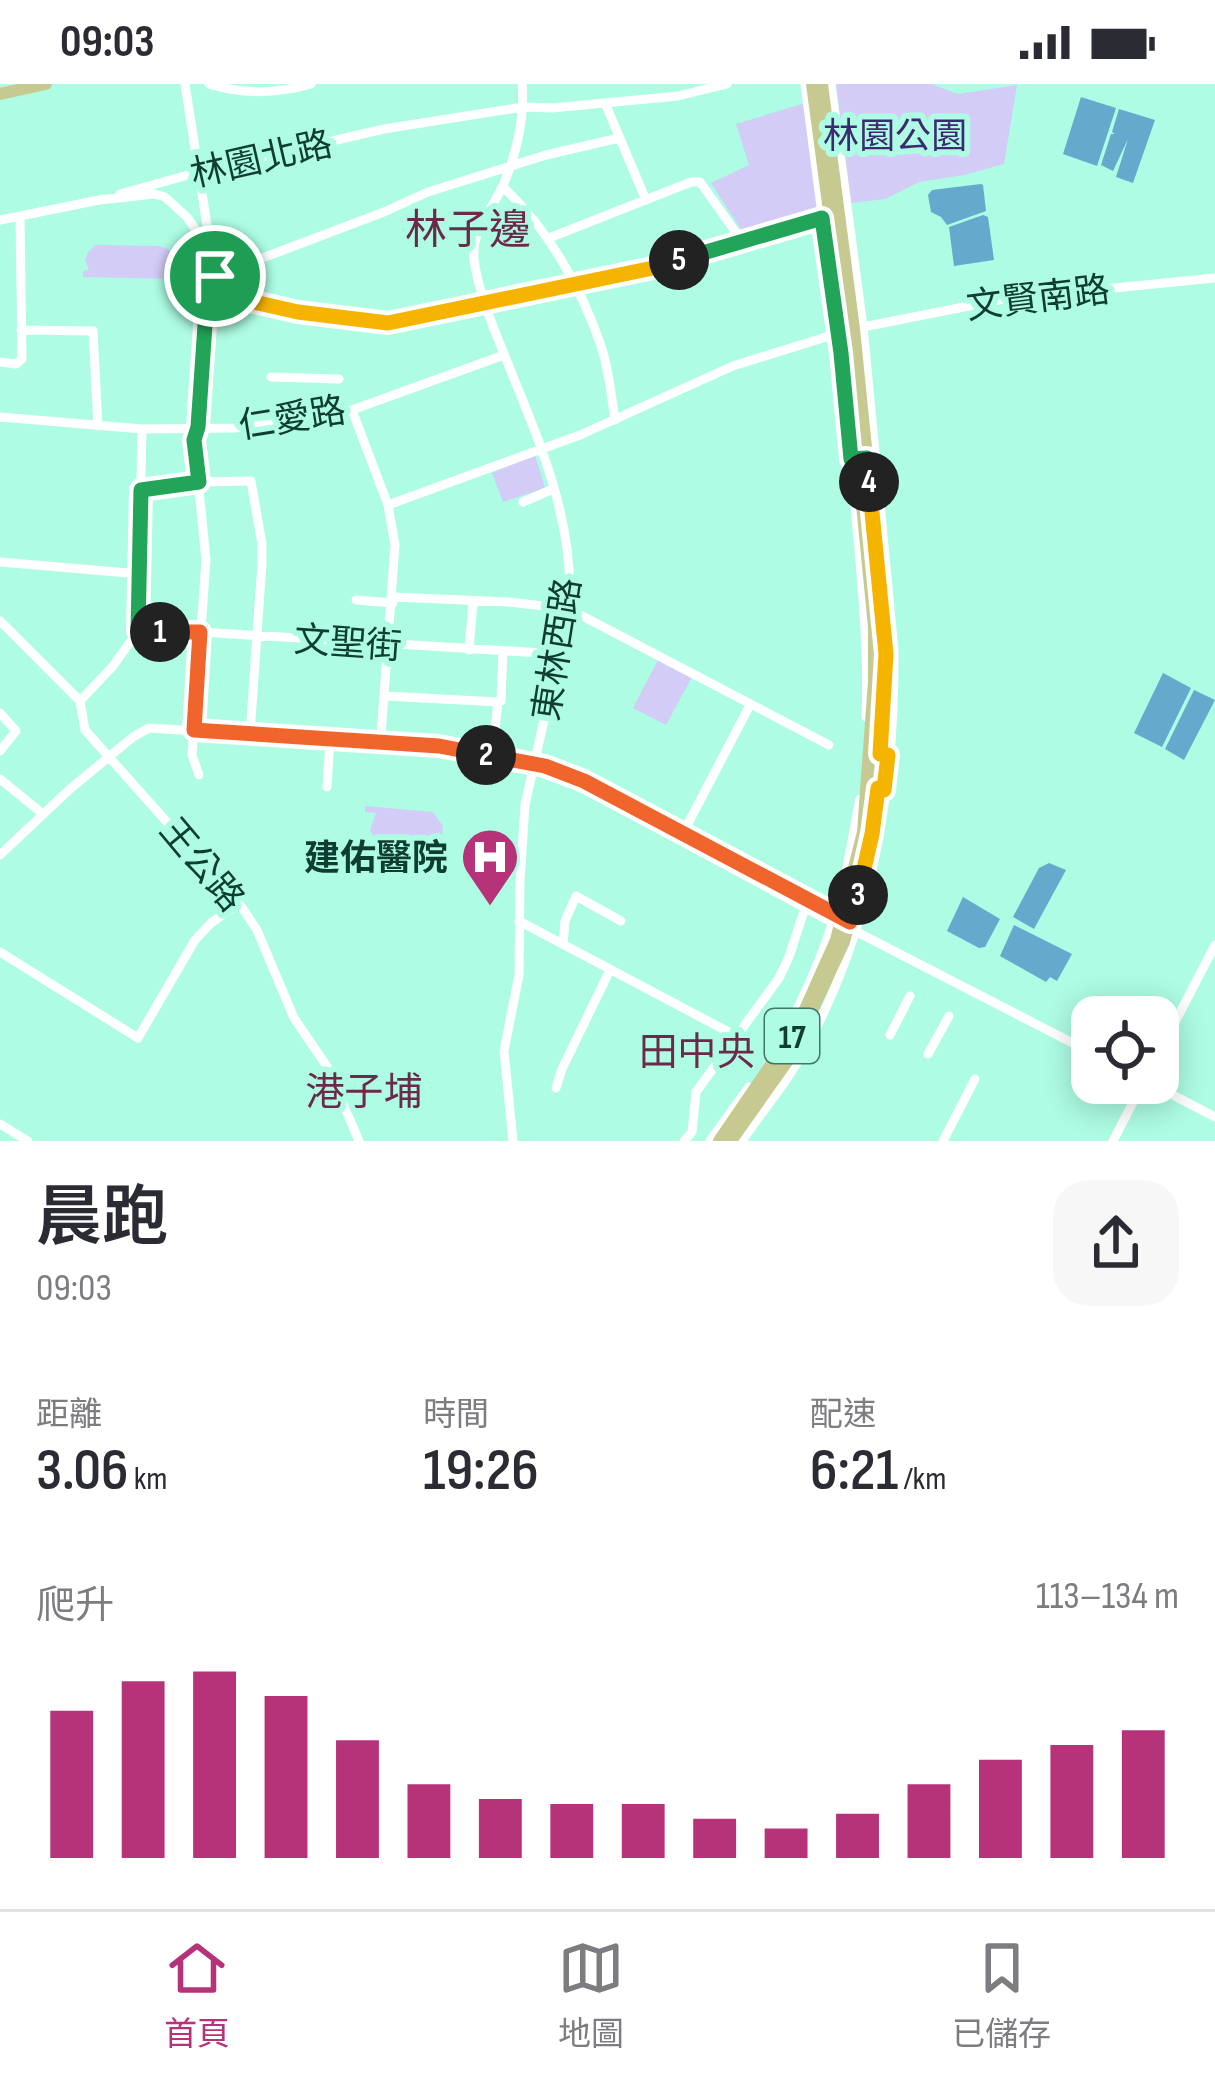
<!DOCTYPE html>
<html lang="zh-TW">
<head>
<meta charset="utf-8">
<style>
	body { margin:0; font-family:"Sofia Sans Condensed","Noto Sans TC",sans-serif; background:#f7f7f7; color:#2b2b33; height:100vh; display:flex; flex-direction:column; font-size:45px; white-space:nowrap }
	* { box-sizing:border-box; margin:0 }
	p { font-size:39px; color:#7c7c81 }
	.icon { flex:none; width:66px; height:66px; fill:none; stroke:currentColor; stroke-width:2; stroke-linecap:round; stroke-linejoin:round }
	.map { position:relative; height:1057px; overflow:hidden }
	.details { display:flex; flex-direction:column; background:#fff; flex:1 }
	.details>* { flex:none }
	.buttons { position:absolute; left:1071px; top:912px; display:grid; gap:24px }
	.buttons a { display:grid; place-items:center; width:108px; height:108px; border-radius:24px; background:#fff; box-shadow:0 6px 30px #0003; font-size:60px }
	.pin { position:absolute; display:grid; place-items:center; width:102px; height:102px; color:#fff; margin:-51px; border:6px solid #fff; border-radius:50%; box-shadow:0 3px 12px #0007 }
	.km { position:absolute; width:60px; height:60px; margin:-30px; border-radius:50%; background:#222; color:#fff; font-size:33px; line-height:60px; text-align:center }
	.round { display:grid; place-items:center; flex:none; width:126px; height:126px; border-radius:36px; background:#f7f7f7 }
	.summary { display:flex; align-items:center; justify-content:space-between; height:204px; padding:0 36px }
	h1 { font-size:66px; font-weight:600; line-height:90px }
	.figures { display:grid; grid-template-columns:repeat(3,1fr); gap:18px; height:204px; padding:12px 36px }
	.figures div { display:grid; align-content:center }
	.figures b { font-size:60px; font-weight:600 }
	.figures small { font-size:33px; font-weight:400 }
	.figures p { font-size:33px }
	.chart { height:336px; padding:24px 36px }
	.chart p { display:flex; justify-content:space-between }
	.chart svg { width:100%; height:216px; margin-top:12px; stroke:#b73379; stroke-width:6 }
	.status { display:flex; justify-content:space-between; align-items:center; height:84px; padding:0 60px; background:#fff; direction:ltr }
	.status svg { height:33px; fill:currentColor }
	.dock { display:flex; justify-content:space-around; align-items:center; height:168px; border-top:3px solid #e1e1e2; background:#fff; font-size:33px; color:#7c7c81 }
	.dock a { display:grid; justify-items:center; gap:6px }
	.dock .on { color:#b73379 }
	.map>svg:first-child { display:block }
	.green { fill:#d2ccf7 }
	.water { fill:#65a9cc }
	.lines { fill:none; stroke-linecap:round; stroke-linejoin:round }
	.minor { stroke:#fff; stroke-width:9 }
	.major { stroke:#c6ca91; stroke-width:12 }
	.split-1-casing { stroke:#fff; stroke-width:24 }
	.split-2-casing { stroke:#fff; stroke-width:24 }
	.split-3-casing { stroke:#fff; stroke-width:24 }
	.split-4-casing { stroke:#fff; stroke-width:24 }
	.split-5-casing { stroke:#fff; stroke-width:24 }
	.split-6-casing { stroke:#fff; stroke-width:24 }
	.split-1 { stroke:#22a559; stroke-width:15 }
	.split-2 { stroke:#f0652b; stroke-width:15 }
	.split-3 { stroke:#f0652b; stroke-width:15 }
	.split-4 { stroke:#f5b400; stroke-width:15 }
	.split-5 { stroke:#22a559; stroke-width:15 }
	.split-6 { stroke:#f5b400; stroke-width:15 }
	.labels { text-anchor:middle; stroke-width:12; stroke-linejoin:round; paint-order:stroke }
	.shield { fill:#adfce3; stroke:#3f7667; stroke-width:3 }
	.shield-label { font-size:33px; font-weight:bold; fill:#103d32 }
	.park-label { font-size:36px; fill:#3d2970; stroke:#adfce3 }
	.street-label { font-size:36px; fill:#103d32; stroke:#adfce3 }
	.poi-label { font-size:36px; font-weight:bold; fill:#103d32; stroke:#adfce3; text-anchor:end }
	.neighbourhood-label { font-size:39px; fill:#6b2a4a; stroke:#adfce3 }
	.quarter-label { font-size:42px; fill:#6b2a4a; stroke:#adfce3 }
</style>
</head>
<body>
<div class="status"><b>09:03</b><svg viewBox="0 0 49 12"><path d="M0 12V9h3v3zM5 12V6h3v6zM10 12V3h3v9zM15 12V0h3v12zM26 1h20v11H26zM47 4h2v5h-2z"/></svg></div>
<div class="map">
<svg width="1215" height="1057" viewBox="0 0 1215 1057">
	<rect width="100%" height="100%" fill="#adfce3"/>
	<path class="green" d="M836 0H931L958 10 1017 1 1004 80 964 91 919 98 885 115 851 119Z
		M805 19 819 131 748 152 744 150 711 99 749 81 736 40Z
		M96 161 159 162 168 165 174 176 169 189H180L179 195 83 193V187L89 186 85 176 88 168Z
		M535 371 545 404 503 418 492 389Z
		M659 574 692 593 666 641 633 624Z
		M365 722 433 728 443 742 441 756 429 766C407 765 381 769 370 746L376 729 365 728Z"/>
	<path class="water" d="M1081 13 1116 24 1097 82 1063 70Z
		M1119 25 1155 36 1133 99 1116 93 1128 55 1113 87 1101 81 1111 50H1115L1112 48Z
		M981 100 983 101 986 127 947 141 941 133 931 128 928 111 932 106Z
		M983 131 988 133 994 176 954 182 949 143Z
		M1163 589 1191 604 1162 663 1134 649Z
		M1194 606 1215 616 1184 676 1165 665Z
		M1049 779 1066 786 1034 845 1013 833 1039 784Z
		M963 813 1000 835 985 863 979 864 947 847Z
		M1014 841 1072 870 1057 897 1050 893 1046 898 1000 872Z"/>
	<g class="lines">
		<path class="minor" d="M185 0 211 167
			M209 0C244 11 276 10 311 0
			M805 0C823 140 843 280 855 421 861 492 869 562 866 633
			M605 19 646 116
			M503 103C548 145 581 203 601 262 609 285 611 311 615 336
			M120 110 199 88 384 45 523 23 552 24 678 12 727 0
			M100 116 154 110 165 113 187 133 201 154 215 192 238 211 254 218 298 228 388 239 653 184 826 132
			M0 136 104 115
			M549 154 691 98H700L742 157
			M215 192 384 128 428 108 546 71 619 54
			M858 244 1004 215 1215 194
			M21 246 93 247 98 342
			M0 278 16 280 22 275 20 133
			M271 293 339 295
			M352 326 388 421 395 461 380 665
			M0 333 142 345 234 344 318 336 352 326 504 271
			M141 406 198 398 251 397 262 460V480L250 650
			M523 418 553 405
			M388 421 580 351 733 282 842 248
			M0 478 140 490
			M393 513 509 518 569 525 829 661
			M356 516 393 519
			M0 537 80 617 85 646 239 819 257 846 294 934 328 984 359 1057
			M138 547 200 548 559 570
			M469 566 473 517
			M385 612 498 618 501 617 503 567
			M80 617 113 582 138 547 142 345
			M0 629 16 647 0 667
			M492 672 498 618
			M535 682 544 690 567 697
			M199 691 192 671 206 476 194 356 198 343 207 212 214 189
			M0 695 43 730
			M327 703 330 656
			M609 718 837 841
			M682 751 750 621
			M0 771 70 705 133 653 149 644 439 662 545 683 584 697 839 833
			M519 837 738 953
			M853 846 1092 969
			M563 860 565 837 576 812 621 837
			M0 868 138 954 195 856 211 839 239 819
			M890 951 910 912
			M776 965C802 919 825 868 839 817 848 784 853 749 860 715
			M928 970 949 932
			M1158 971 1215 861
			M1150 999 1215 1033
			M556 1004 562 985 610 886
			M0 1040 28 1057
			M513 1057 504 967 519 891 520 797 525 721 569 525C575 445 544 367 514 295 500 258 482 221 475 182 468 147 492 128 504 99 517 69 525 31 522 0
			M684 1057 692 1048 696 1008 779 894 789 873 806 821
			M710 1057 749 1003
			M742 1057C764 1025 791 993 809 958 873 839 895 700 894 566L863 243 831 0
			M943 1057 975 995
			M1113 1057 1143 999"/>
		<path class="major" d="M0 10 46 0
			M719 1057 798 941 836 856 863 748 874 597V543L845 247 812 0
			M731 1057 791 972 844 858 872 750 878 704 885 599 884 541 854 245 822 0"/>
	</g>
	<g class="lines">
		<g class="split-1-casing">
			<path id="split-1" d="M160 548 138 547 141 406 199 398 194 356 198 343 207 212 215 192"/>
		</g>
		<g class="split-2-casing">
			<path id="split-2" d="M160 548H200L194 646 439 662 486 671"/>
		</g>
		<g class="split-3-casing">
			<path id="split-3" d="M486 671 545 682 584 697 850 838 858 811"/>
		</g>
		<g class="split-4-casing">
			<path id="split-4" d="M858 811 872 750 878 704 884 706 888 671 880 670 886 570 869 398"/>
		</g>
		<g class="split-5-casing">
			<path id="split-5" d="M679 176 822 134 841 269 851 375 867 374 869 398"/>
		</g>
		<g class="split-6-casing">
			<path id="split-6" d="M215 192 238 211 254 218 298 228 388 239 653 184 679 176"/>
		</g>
		<use href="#split-1" class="split-1"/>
		<use href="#split-2" class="split-2"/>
		<use href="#split-3" class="split-3"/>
		<use href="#split-4" class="split-4"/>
		<use href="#split-5" class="split-5"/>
		<use href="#split-6" class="split-6"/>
	</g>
	<defs>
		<g id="hospital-pin" transform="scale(3)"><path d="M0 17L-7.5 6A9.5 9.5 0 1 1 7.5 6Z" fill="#b73379" stroke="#adfce3"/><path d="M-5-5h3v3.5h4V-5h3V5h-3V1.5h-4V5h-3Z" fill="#fff"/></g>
	</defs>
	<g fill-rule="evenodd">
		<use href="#hospital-pin" x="490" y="773"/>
	</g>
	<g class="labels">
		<rect class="shield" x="765" y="925" width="54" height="54" rx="9"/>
		<g class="shield-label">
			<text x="792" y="964">17</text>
		</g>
		<g class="park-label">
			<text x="895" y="64">林園公園</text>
		</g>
		<g class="street-label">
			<text transform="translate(261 74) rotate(-13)" y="13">林園北路</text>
			<text transform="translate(1038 213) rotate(-7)" y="13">文賢南路</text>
			<text transform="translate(292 333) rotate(-9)" y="13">仁愛路</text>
			<text transform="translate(348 558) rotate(4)" y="13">文聖街</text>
			<text transform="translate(556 565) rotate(-81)" y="13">東林西路</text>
			<text transform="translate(203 780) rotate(50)" y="13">王公路</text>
		</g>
		<g class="poi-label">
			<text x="448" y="786">建佑醫院</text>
		</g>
		<g class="neighbourhood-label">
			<text x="697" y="981">田中央</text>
			<text x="364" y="1021">港子埔</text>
		</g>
		<g class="quarter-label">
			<text x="468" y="160">林子邊</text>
		</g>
	</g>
</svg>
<div class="buttons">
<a><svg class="icon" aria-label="locate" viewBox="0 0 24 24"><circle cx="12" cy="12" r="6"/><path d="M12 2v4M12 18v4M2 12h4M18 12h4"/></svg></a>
</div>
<div class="pin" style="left:215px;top:192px;background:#1e9e55"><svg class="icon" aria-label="arrive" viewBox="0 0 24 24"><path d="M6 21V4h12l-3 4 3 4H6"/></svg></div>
<b class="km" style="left:160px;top:548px">1</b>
<b class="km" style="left:486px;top:671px">2</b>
<b class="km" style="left:858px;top:811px">3</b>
<b class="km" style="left:869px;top:398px">4</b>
<b class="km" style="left:679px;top:176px">5</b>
</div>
<section class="details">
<div class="summary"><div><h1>晨跑</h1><p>09:03</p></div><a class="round"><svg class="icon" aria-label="share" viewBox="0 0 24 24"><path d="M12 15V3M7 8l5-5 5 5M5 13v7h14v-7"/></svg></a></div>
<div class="figures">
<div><p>距離</p><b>3.06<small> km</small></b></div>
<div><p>時間</p><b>19:26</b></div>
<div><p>配速</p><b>6:21<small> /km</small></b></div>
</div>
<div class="chart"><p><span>爬升</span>113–134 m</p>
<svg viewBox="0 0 160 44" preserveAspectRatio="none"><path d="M5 44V14M15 44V8M25 44V6M35 44V11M45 44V20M55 44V29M65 44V32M75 44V33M85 44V33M95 44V36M105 44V38M115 44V35M125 44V29M135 44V24M145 44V21M155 44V18"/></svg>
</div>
</section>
<nav class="dock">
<a class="on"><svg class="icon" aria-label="home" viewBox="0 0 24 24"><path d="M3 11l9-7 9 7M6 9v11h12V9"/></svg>首頁</a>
<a><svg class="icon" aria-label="map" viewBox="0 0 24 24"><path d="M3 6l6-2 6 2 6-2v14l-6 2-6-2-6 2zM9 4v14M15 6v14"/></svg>地圖</a>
<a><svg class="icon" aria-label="saved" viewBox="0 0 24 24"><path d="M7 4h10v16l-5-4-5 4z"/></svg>已儲存</a>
</nav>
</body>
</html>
